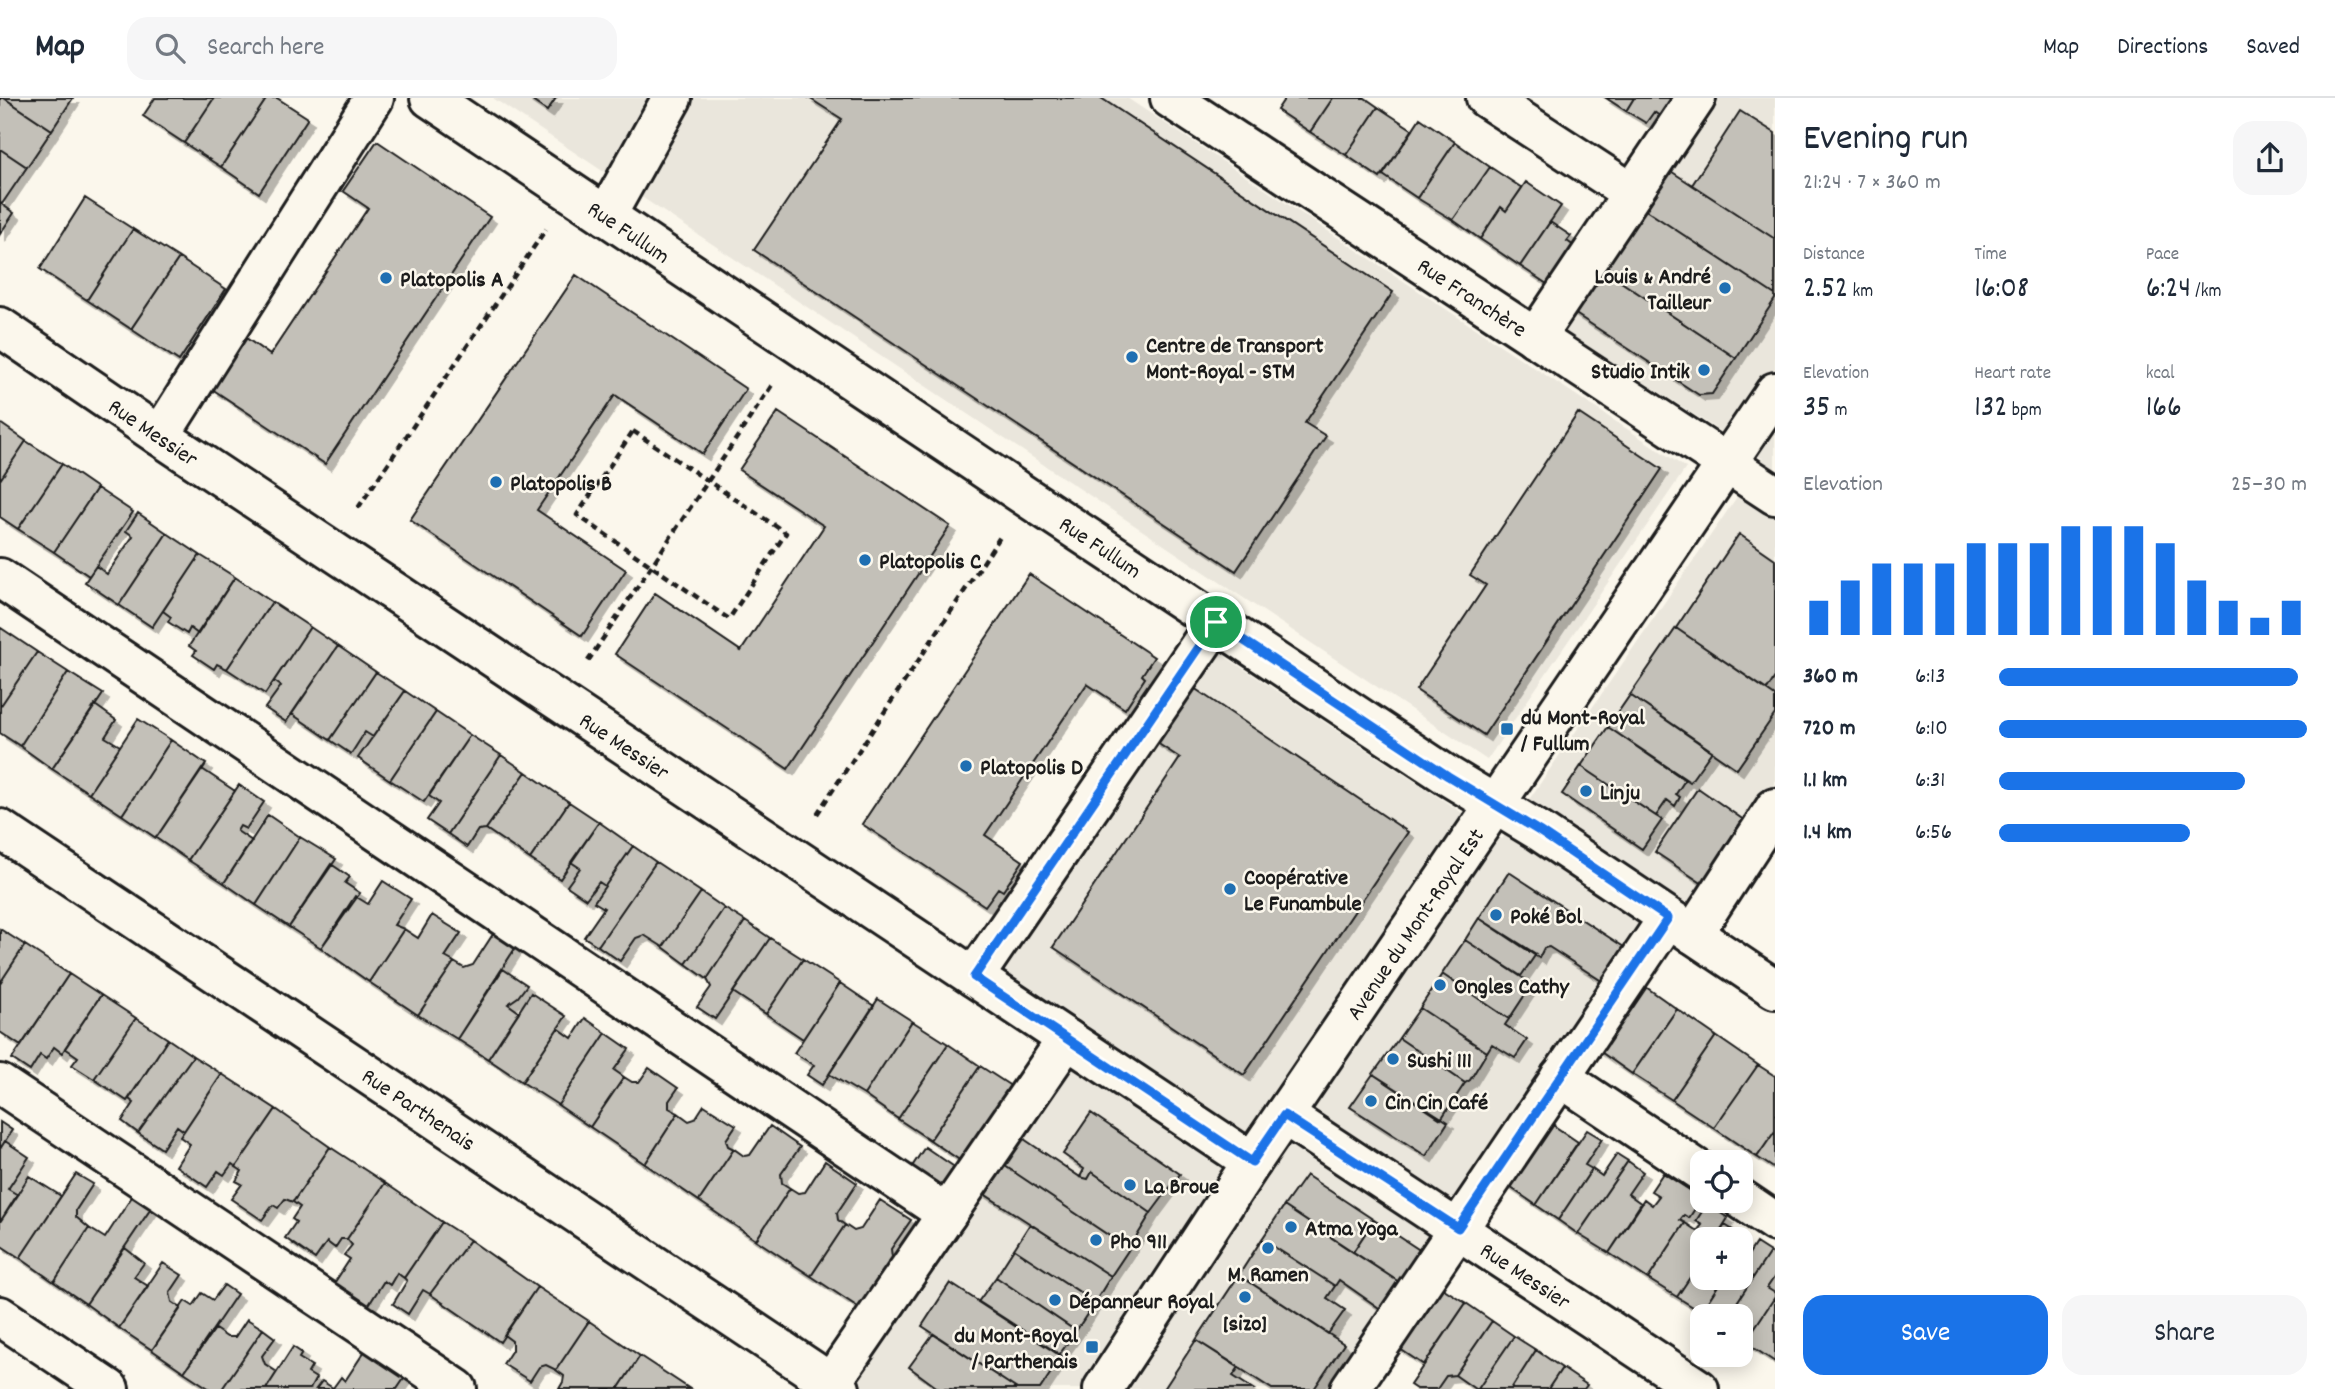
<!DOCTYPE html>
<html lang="en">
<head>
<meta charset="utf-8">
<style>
	body { margin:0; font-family:Dekko,sans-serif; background:#f6f6f7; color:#1f2937; height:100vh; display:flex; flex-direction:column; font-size:26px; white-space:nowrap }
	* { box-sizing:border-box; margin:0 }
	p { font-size:23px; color:#747a83 }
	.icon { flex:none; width:38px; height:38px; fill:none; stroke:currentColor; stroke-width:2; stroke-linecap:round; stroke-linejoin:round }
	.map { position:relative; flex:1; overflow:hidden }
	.details { display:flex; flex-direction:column; background:#fff; width:560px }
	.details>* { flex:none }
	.controls { position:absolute; left:1690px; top:1052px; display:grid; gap:14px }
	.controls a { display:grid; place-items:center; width:63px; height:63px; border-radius:14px; background:#fff; box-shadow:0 4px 18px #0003; font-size:35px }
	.pin { position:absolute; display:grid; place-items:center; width:60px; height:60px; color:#fff; margin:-30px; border:4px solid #fff; border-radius:50%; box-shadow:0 2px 7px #0007 }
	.round { display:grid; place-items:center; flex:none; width:74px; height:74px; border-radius:21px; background:#f6f6f7 }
	.head { display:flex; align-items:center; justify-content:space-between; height:119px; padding:0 28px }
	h1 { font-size:38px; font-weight:600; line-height:52px }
	.stats { display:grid; grid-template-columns:repeat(3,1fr); gap:10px; height:119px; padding:7px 28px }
	.stats div { display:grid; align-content:center }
	.stats b { font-size:30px; font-weight:600 }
	.stats small { font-size:19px; font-weight:400 }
	.stats p { font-size:19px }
	.chart { height:196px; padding:14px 28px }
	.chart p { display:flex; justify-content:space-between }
	.chart svg { width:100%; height:126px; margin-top:7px; stroke:#1a73e8; stroke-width:6 }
	.action { display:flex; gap:14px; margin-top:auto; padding:14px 28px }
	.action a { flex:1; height:80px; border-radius:21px; background:#1a73e8; color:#fff; font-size:28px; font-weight:600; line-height:80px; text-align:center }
	.action a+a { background:#f6f6f7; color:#1f2937 }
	ul { padding:0 28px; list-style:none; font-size:23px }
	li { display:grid; grid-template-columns:112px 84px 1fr; align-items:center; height:52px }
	li i { height:18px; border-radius:9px; background:#1a73e8 }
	header { display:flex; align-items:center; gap:42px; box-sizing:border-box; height:98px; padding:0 35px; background:#fff; border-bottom:2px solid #e0e1e3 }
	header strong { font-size:33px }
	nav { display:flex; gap:38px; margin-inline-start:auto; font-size:24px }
	.search { width:490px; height:63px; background:#f6f6f7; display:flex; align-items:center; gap:18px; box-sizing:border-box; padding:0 24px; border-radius:21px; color:#747a83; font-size:26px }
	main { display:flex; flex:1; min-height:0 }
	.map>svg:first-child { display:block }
	.built { fill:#eae6dc }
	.building { fill:#c3c0b8; stroke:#1c1c1c; stroke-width:2; filter:url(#shadow) }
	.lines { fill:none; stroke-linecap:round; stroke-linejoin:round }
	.minor-casing { stroke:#1c1c1c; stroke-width:44 }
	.major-casing { stroke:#1c1c1c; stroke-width:44 }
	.path { stroke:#1c1c1c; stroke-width:4.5; stroke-dasharray:7 5; stroke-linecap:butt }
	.minor { stroke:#fbf7ec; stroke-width:38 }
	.major { stroke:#fbf7ec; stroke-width:38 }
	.route-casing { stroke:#fff; stroke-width:14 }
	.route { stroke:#1a73e8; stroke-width:9 }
	.poi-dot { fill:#1f6fb2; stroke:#fbf7ec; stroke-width:2.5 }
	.labels { text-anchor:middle; stroke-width:5; stroke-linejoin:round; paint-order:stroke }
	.street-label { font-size:23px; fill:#1c1c1c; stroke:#fbf7ec }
	.poi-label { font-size:23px; font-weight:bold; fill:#1c1c1c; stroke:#fbf7ec; text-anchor:start }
</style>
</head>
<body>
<header>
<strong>Map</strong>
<div class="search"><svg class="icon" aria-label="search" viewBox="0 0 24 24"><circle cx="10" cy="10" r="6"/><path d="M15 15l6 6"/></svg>Search here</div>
<nav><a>Map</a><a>Directions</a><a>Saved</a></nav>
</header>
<main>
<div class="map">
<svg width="1775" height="1291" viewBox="0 0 1775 1291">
	<defs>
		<filter id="shadow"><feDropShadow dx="6" dy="6" stdDeviation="0" flood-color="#0004"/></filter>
	</defs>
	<rect width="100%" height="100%" fill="#fbf7ec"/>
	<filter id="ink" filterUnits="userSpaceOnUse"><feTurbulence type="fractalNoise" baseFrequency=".0143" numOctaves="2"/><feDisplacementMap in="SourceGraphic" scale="14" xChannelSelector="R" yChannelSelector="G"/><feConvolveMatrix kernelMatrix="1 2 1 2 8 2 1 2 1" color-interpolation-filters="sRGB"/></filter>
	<g filter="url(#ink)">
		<path class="built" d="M493 0H1127L1686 370 1487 662Z
			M1689 0H1775V730L1715 821 1674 797 1343 1291H844L1065 962 965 897 1209 548 1502 741 1763 361 1543 219Z"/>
		<path class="building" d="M0 0H4L52 32 27 69 0 51Z
			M4 0H73L52 32Z
			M155 0H214L184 45 143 18Z
			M214 0H267L221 69 184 45Z
			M267 0H277L308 20 259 95 221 69Z
			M528 0H556L547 13Z
			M809 0H1101L1393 194 1305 325 1326 338 1236 473 754 152 842 21Z
			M1285 0H1333L1310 34 1277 12Z
			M1333 0H1365L1378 9 1346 57 1310 34Z
			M1606 0H1634L1626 13Z
			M1634 0H1684L1668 24 1654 14 1646 25 1626 13Z
			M1378 9 1413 32 1380 80 1346 57Z
			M1740 13 1775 35V141L1692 87Z
			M1420 20 1455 44 1417 100 1383 77Z
			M377 43 490 119 325 366 212 291 246 240 270 257 368 110 343 93Z
			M1455 44 1490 69 1453 122 1417 100Z
			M0 51 27 69 2 106 0 105Z
			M1663 68 1775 141V197L1638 107Z
			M1490 69 1522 90 1506 113 1501 109 1480 141 1453 122Z
			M1526 84 1561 108 1520 168 1480 141 1501 109 1506 113Z
			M85 100 133 131 87 202 40 171Z
			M0 105 14 115 0 136Z
			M1638 107 1775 197V201L1736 260 1597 168Z
			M1550 124 1571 138 1567 143 1581 153 1556 192 1520 168Z
			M133 131 179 160 131 231 87 202Z
			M179 160 226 191 179 263 131 231Z
			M1597 168 1736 260 1712 296 1699 297 1568 211Z
			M576 177 746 291 703 356 615 297 537 412 626 472 582 538 410 422Z
			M778 314 950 428 788 671 615 556 655 495 741 553 824 428 739 372Z
			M1578 315 1662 371 1484 637 1416 592 1486 487 1470 477Z
			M0 325 26 343 0 382Z
			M26 343 62 366 18 431 0 419V382Z
			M62 366 97 390 54 454 18 431Z
			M97 390 133 414 89 478 54 454Z
			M138 415 167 435 119 507 85 484 96 468 107 476 133 438 126 433Z
			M167 435 200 457 152 529 119 507Z
			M1739 436 1775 461V579L1767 592 1676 530Z
			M200 457 235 479 198 536 190 530 187 536 168 524 171 519 163 513Z
			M1029 476 1154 559 1142 577 1145 580 1125 611 1087 586 985 737 1023 763 1003 793 998 790 985 808 862 726Z
			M235 479 272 504 227 571 217 566 214 571 193 557 196 553 189 548Z
			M272 504 310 529 265 596 227 571Z
			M310 529 338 548 286 624 265 610 281 588 274 583Z
			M1 530 37 554 0 609V532Z
			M1676 530 1775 598V616L1737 671 1630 597Z
			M338 548 376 574 330 642 292 616Z
			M37 554 68 574 20 648 0 635V609Z
			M68 574 103 596 52 671 20 648Z
			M376 574 405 593 373 639 365 634 351 656 330 642Z
			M1191 588 1408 734 1244 977 1053 849 1180 660 1154 643Z
			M405 593 436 614 390 682 358 660Z
			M1630 597 1712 653 1690 684 1608 629Z
			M95 607 116 622 105 639 120 648 89 695 52 671Z
			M436 614 470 637 424 704 390 682Z
			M138 621 171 642 122 717 89 695Z
			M1608 629 1685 682 1676 696 1680 699 1675 708 1667 702 1656 718 1581 668Z
			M470 637 501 657 448 736 427 722 439 705 429 698Z
			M171 642 206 666 156 740 122 717Z
			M501 657 526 674 486 731 478 732 467 749 448 736Z
			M1581 668 1662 722 1642 751 1562 696Z
			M202 671 235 693 188 762 156 740Z
			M526 674 569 704 530 761 486 731Z
			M239 687 264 704 246 731 240 728 237 733 252 743 224 785 188 762Z
			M1698 690 1748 725 1706 788 1655 754Z
			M569 704 599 724 560 781 530 761Z
			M268 717 300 739 256 807 224 785Z
			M599 724 633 748 605 788 599 784 586 801 567 788 580 770 571 764Z
			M300 739 336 761 289 829 256 807Z
			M633 748 656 764 598 848 584 839 604 810 594 804Z
			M656 764 701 794 663 849 644 837 636 840 620 863 598 848Z
			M331 766 350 779 345 785 360 795 321 850 289 829Z
			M1509 774 1630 853 1608 887 1549 849 1544 850 1539 860 1479 820Z
			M383 783 411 801 394 827 404 831 369 884 321 850 355 798 368 806Z
			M701 794 724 810 686 866 663 849Z
			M724 810 745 823 707 881 686 866Z
			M432 817 461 835 445 859 454 864 418 917 369 884 404 831 418 840Z
			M1479 820 1536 856 1521 878 1465 842Z
			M745 823 770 840 715 921 697 909 711 889 707 881Z
			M499 827 521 841 457 941 418 917 454 864 464 870 473 867Z
			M0 831 25 847 0 885Z
			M770 840 803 861 766 916 733 894Z
			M1465 842 1532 886 1509 921 1442 876Z
			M25 847 69 876 21 948 0 934V885Z
			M803 861 840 885 803 941 766 916Z
			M503 871 527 887 518 899 508 906 519 914 488 961 457 941Z
			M69 876 101 897 62 955 54 949 46 961 40 957 30 973 12 961Z
			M1442 876 1509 921 1505 927 1527 942 1515 960 1492 946 1487 954 1420 910Z
			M1636 882 1677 911 1632 976 1591 947Z
			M840 885 874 908 822 987 807 977 814 967 794 955Z
			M531 895 566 918 522 984 488 961Z
			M101 897 136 920 94 981 72 967 78 959 65 950Z
			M878 901 912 923 864 997 829 976Z
			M1420 910 1487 954 1470 982 1465 985 1399 940Z
			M1677 911 1716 938 1672 1002 1632 976Z
			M136 920 168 941 127 1003 94 981Z
			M585 920 606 935 558 1007 522 984 558 930 572 940Z
			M912 923 948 946 898 1021 864 997Z
			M606 935 629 951 614 972 624 979 590 1029 558 1007Z
			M1716 938 1758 967 1714 1030 1672 1002Z
			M1399 940 1465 985 1441 1021 1373 976Z
			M168 941 193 958 138 1035 122 1023 134 1005 129 1001Z
			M948 946 980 968 930 1042 898 1021Z
			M193 958 222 976 184 1033 177 1028 162 1051 138 1035Z
			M1758 967 1775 978V1033L1757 1059 1714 1030Z
			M980 968 1017 992 967 1067 930 1042Z
			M649 970 678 990 669 1003V1010L678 1015 645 1066 590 1029 624 979 632 984H639Z
			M222 976 276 1011 236 1069 232 1066 224 1077 218 1073 207 1089 176 1068 190 1046 180 1039Z
			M1373 976 1448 1024 1426 1058 1350 1009Z
			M704 1007 736 1027 726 1042 728 1048 734 1051 699 1103 645 1066 678 1015 689 1023 695 1021Z
			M276 1011 330 1049 293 1104 285 1101 278 1110 273 1107 262 1122 231 1101 242 1086 236 1083 242 1073 236 1069Z
			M1091 1015 1180 1076 1151 1115 1092 1074 1088 1081 1080 1079 1084 1071 1063 1056Z
			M1544 1021 1578 1044 1536 1107 1501 1083Z
			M0 1024 12 1032 0 1051Z
			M770 1028 800 1049 781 1076 782 1085 790 1090 756 1142 699 1103 734 1051 744 1058 750 1057Z
			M1587 1032 1602 1041 1585 1067 1592 1071 1558 1122 1536 1107Z
			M1775 1033V1071L1757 1059Z
			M1021 1039 1080 1079 1088 1081 1092 1074 1151 1115 1129 1151 1002 1066Z
			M5 1043 29 1059 8 1091 18 1097 0 1124V1051Z
			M330 1049 385 1085 347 1141H341L335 1150 327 1144 315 1161 285 1140 296 1124 292 1121 300 1109 293 1104Z
			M925 1049 956 1070 938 1097 907 1076Z
			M1617 1056 1628 1063 1578 1136 1558 1122 1592 1071 1602 1078Z
			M825 1063 857 1085 837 1115 838 1122 845 1127 811 1178 756 1142 790 1090 798 1095 805 1094Z
			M1628 1063 1643 1074 1628 1096 1642 1106 1609 1155 1578 1136Z
			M1002 1066 1129 1151 1111 1178 975 1090Z
			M1663 1075 1702 1100 1689 1120 1684 1117 1680 1122 1685 1125 1648 1181 1609 1155 1644 1101 1652 1107 1659 1098 1651 1093Z
			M76 1076 93 1086 76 1112V1119L89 1130 54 1184 20 1160Z
			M1306 1077 1374 1122 1353 1154 1284 1108Z
			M29 1078 61 1098 20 1160 0 1147V1124Z
			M385 1085 442 1124 404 1180 397 1175 390 1187 384 1183 363 1216 329 1193 350 1161 344 1157 352 1147 347 1141Z
			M133 1097 152 1109 86 1206 54 1184 89 1130 105 1140Z
			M880 1102 911 1122 891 1151 892 1159 901 1165 867 1215 811 1178 845 1127 854 1133 861 1131Z
			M1707 1106 1728 1120 1715 1141H1703V1160L1677 1199 1648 1181 1685 1125 1697 1133 1702 1127 1696 1123Z
			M1284 1108 1399 1184 1382 1212 1339 1182 1335 1188 1262 1141Z
			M1374 1122 1421 1153 1399 1184 1353 1154Z
			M442 1124 470 1142 430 1196 423 1192 408 1216 393 1206 407 1183 404 1180Z
			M1030 1126 1111 1178 1095 1204 1014 1151Z
			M1725 1127 1736 1134 1731 1141H1715Z
			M1262 1141 1335 1188 1327 1200 1345 1212 1328 1236 1239 1177Z
			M470 1142 537 1189 500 1244 430 1196Z
			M1756 1145 1770 1154 1728 1218H1707L1701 1214 1723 1180H1741V1168Z
			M125 1150 144 1165 134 1179 148 1188 119 1230 86 1206Z
			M1014 1151 1095 1204 1076 1233 996 1179Z
			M1770 1154 1775 1158V1178L1767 1190 1775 1195V1199L1745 1244 1741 1241V1218H1728Z
			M1703 1160V1180H1723L1701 1214 1677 1199Z
			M163 1165 182 1177 170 1195 172 1204 181 1210 152 1252 119 1230Z
			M1239 1177 1344 1246 1314 1291H1272L1196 1242Z
			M996 1179 1076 1233 1059 1257 978 1204Z
			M1433 1184 1466 1205 1424 1267 1391 1245Z
			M950 1185 1062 1258 1040 1291H1017L922 1228Z
			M224 1187 237 1196 184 1274 152 1252 185 1203 193 1208 202 1195 213 1202Z
			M537 1189 589 1223 556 1272 546 1267 539 1269 530 1283 503 1266 512 1252V1243L504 1237Z
			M1775 1199V1264L1745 1244Z
			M1466 1205 1492 1223 1455 1277 1446 1278 1437 1291H1416L1410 1287Z
			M247 1221 263 1231 222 1291H210L184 1274 215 1231 227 1239H235Z
			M589 1223 640 1258 618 1291H559L563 1284 564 1278 556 1272Z
			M1492 1223 1514 1238 1478 1291H1475L1455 1277Z
			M263 1231 275 1240 262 1258 265 1266 277 1274 266 1291H222Z
			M933 1236 1017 1291H939L909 1269Z
			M1514 1238 1536 1252 1511 1291H1478Z
			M1196 1242 1239 1269 1233 1278 1253 1291H1164Z
			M370 1245 410 1272 397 1291H316L322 1283 333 1290 341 1279 345 1283Z
			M293 1249 302 1255 299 1260 312 1268 308 1275 316 1280 310 1291H266Z
			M1536 1252 1562 1270 1548 1291H1511Z
			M640 1258 690 1291H618Z
			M1562 1270 1587 1287 1584 1291H1548Z"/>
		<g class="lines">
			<g class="minor-casing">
				<g id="minor">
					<path id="s1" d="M430 0 1022 396 1448 678 1539 733 1775 891"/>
					<path id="s2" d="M1170 0 1775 397"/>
					<path d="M1486 0 1632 95"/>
					<path d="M606 118 672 0"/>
					<path id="s3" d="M0 229 160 338 1252 1064"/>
					<path d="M1535 240 1696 0"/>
					<path d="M160 338 374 0"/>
					<path d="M0 480 947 1116"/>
					<path id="s4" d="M0 731 840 1291"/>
					<path d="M1693 836 1775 710"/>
					<path d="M974 879 1216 524"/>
					<path d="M1560 979 1703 1075"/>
					<path d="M0 986 457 1291"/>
					<path id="s5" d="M1284 1017 1699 1291"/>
					<path d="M1741 1101 1775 1124"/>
					<path d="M0 1218 109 1291"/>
					<path d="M831 1285 1067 941"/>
					<path d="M1350 1291 1668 820"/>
				</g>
			</g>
			<g class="major-casing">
				<g id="major">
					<path id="s6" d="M1103 1291 1252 1064 1775 294"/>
				</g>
			</g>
			<path class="path" d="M633 333 786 435 729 521 577 417Z
				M358 410 546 131
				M588 563 774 284
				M817 716 1002 436"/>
			<use href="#minor" class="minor"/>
			<use href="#major" class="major"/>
		</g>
	</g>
	<g class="lines" filter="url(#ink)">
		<g class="route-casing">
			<path id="route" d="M1216 524 1448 678 1539 733 1668 820 1458 1130 1284 1017 1252 1064 974 879Z"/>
		</g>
		<use href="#route" class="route"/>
	</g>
	<g class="poi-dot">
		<circle cx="386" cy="180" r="7"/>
		<circle cx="1725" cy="190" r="7"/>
		<circle cx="1132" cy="259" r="7"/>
		<circle cx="1704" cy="272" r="7"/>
		<circle cx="496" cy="384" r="7"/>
		<circle cx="865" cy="462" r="7"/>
		<rect x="1500" y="624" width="14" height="14" rx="3.5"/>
		<circle cx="966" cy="668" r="7"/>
		<circle cx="1586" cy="693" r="7"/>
		<circle cx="1230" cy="791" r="7"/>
		<circle cx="1496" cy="817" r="7"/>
		<circle cx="1440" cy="887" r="7"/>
		<circle cx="1393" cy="961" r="7"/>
		<circle cx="1371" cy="1003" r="7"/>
		<circle cx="1130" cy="1087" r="7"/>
		<circle cx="1291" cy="1129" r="7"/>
		<circle cx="1096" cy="1142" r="7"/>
		<circle cx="1268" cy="1150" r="7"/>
		<circle cx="1245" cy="1199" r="7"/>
		<circle cx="1055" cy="1202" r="7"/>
		<rect x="1085" y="1242" width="14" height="14" rx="3.5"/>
	</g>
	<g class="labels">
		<g class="street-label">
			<text dy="8" stroke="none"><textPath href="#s1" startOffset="240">Rue Fullum</textPath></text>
			<text dy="8" stroke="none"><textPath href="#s2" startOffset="362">Rue Franchère</textPath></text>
			<text dy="8" stroke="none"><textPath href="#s3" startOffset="186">Rue Messier</textPath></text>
			<text dy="8" stroke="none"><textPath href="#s1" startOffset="807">Rue Fullum</textPath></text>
			<text dy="8" stroke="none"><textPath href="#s3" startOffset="752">Rue Messier</textPath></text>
			<text dy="8" stroke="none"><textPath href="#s6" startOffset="560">Avenue du Mont-Royal Est</textPath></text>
			<text dy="8" stroke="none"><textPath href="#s4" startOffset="504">Rue Parthenais</textPath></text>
			<text dy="8" stroke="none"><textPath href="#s5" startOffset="290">Rue Messier</textPath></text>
		</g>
		<g class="poi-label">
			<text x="1711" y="185" text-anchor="end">Louis &amp; André<tspan x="1711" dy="26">Tailleur</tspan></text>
			<text x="400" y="188">Platopolis A</text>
			<text x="1146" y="254">Centre de Transport<tspan x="1146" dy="26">Mont-Royal - STM</tspan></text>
			<text x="1690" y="280" text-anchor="end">Studio Intik</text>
			<text x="510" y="392">Platopolis B</text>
			<text x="879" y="470">Platopolis C</text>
			<text x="1521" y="626">du Mont-Royal<tspan x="1521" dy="26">/ Fullum</tspan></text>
			<text x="980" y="676">Platopolis D</text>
			<text x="1600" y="701">Linju</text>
			<text x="1244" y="786">Coopérative<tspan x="1244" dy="26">Le Funambule</tspan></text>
			<text x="1510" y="825">Poké Bol</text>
			<text x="1454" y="895">Ongles Cathy</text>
			<text x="1407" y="969">Sushi 111</text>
			<text x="1385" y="1011">Cin Cin Café</text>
			<text x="1144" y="1095">La Broue</text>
			<text x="1305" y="1137">Atma Yoga</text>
			<text x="1110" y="1150">Pho 911</text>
			<text x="1268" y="1183" text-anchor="middle">M. Ramen</text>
			<text x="1069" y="1210">Dépanneur Royal</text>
			<text x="1245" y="1232" text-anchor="middle">[sizo]</text>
			<text x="1078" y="1244" text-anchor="end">du Mont-Royal<tspan x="1078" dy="26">/ Parthenais</tspan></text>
		</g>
	</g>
</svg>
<div class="controls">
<a><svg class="icon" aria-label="locate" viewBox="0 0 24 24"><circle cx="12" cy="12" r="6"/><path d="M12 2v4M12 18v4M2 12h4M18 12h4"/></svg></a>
<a>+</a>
<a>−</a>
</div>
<div class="pin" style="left:1216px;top:524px;background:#1e9e55"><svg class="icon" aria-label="arrive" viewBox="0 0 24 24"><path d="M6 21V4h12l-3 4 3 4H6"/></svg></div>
</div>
<section class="details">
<div class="head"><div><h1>Evening run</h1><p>21:24 · 7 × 360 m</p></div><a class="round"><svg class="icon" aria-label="share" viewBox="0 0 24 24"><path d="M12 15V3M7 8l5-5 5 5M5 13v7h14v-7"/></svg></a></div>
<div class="stats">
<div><p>Distance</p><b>2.52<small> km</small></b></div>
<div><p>Time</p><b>16:08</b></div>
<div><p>Pace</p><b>6:24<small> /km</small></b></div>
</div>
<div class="stats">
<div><p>Elevation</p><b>35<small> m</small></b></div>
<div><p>Heart rate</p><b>132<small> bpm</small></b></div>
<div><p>kcal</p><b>166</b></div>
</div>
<div class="chart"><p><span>Elevation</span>25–30 m</p>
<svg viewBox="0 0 160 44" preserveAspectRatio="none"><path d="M5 44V32M15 44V25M25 44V19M35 44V19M45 44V19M55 44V12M65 44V12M75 44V12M85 44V6M95 44V6M105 44V6M115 44V12M125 44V25M135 44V32M145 44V38M155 44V32"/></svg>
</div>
<ul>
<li><b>360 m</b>6:13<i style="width:97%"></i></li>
<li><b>720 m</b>6:10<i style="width:100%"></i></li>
<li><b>1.1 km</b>6:31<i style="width:80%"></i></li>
<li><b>1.4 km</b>6:56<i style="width:62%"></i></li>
</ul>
<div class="action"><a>Save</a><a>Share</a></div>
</section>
</main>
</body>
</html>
